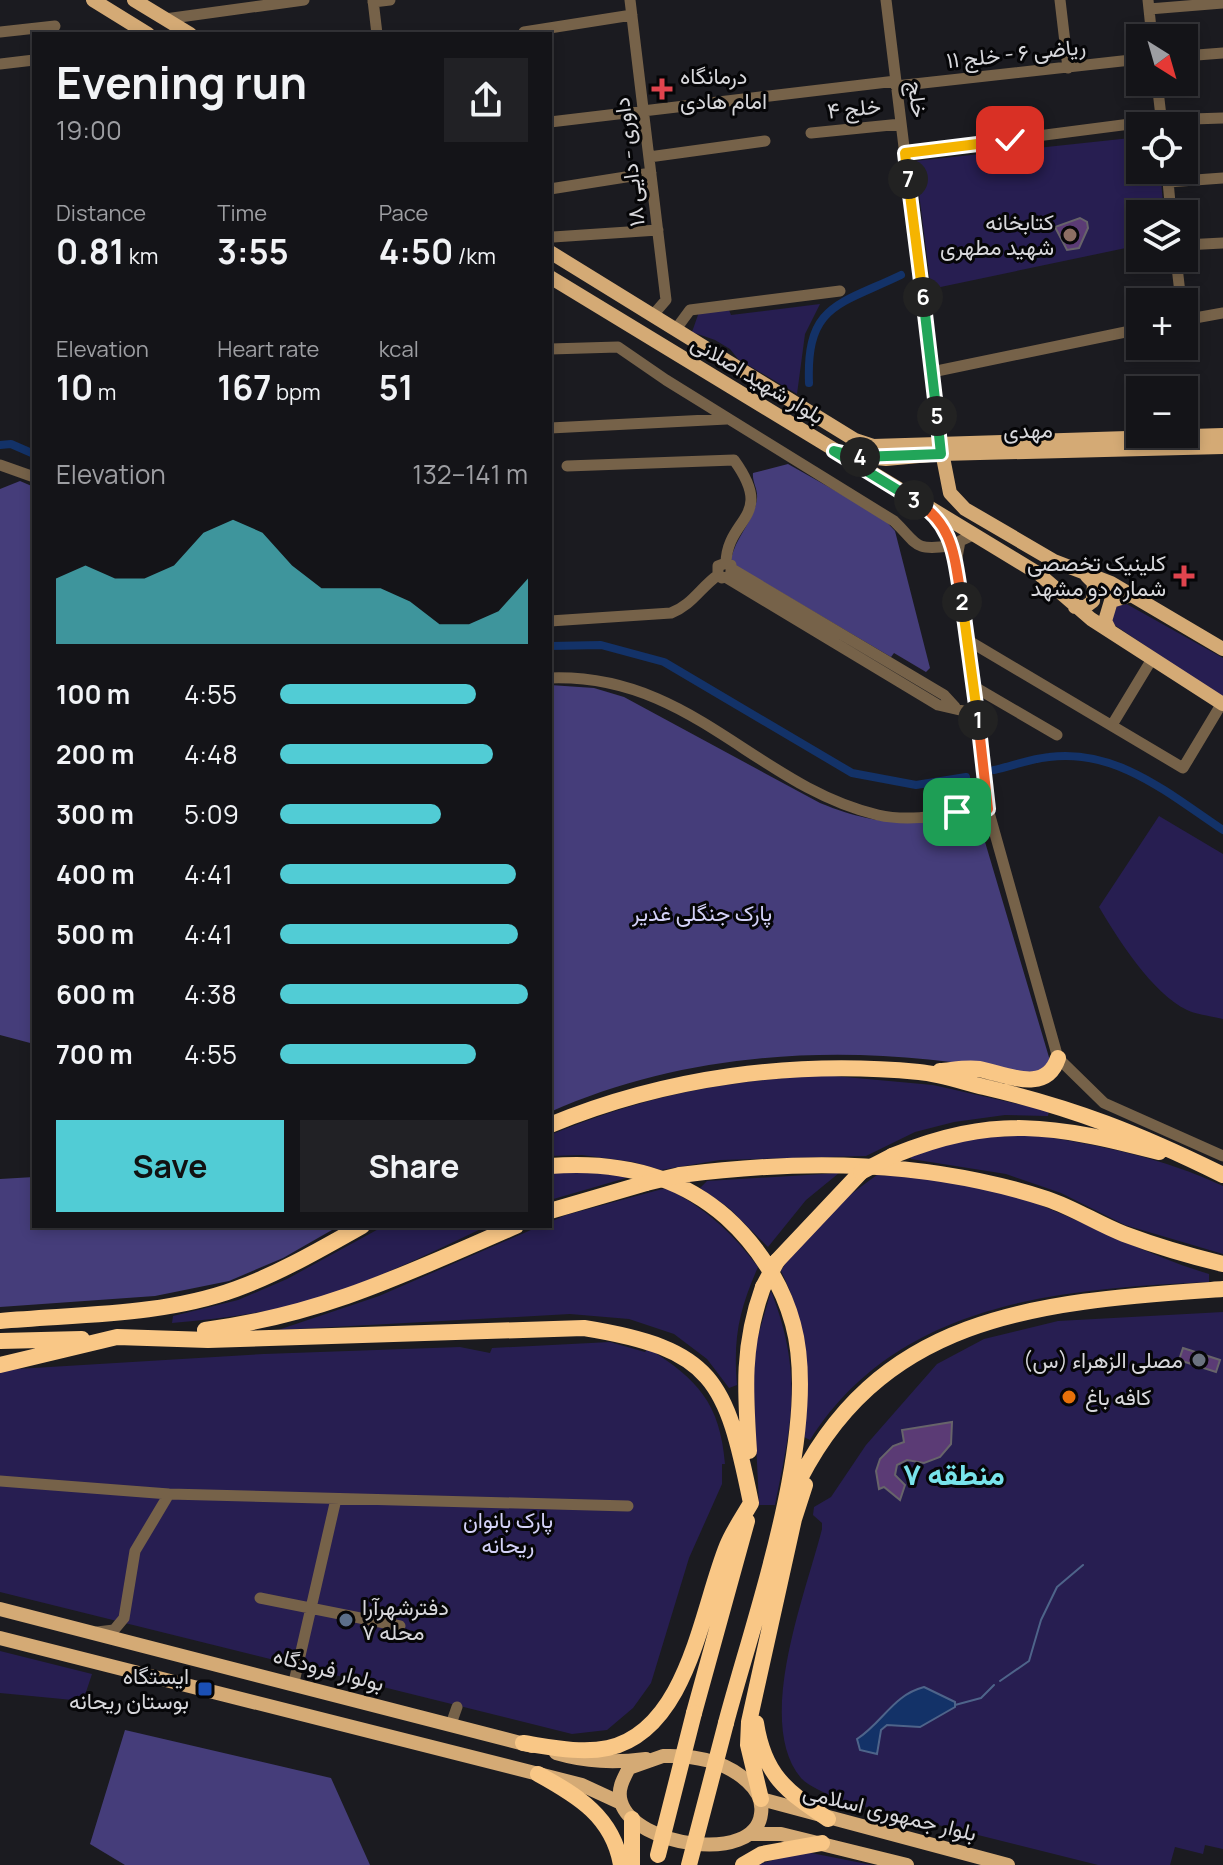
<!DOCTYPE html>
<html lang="en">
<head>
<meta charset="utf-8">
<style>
	body { margin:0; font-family:Manrope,Vazirmatn,sans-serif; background:#212125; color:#f1f3f6; height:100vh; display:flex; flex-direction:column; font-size:30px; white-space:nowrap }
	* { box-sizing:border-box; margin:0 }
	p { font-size:26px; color:#9d9ea2 }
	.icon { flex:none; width:44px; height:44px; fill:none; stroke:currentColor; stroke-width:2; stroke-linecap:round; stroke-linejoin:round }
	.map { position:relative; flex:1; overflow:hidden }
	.side { position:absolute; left:32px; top:32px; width:520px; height:1196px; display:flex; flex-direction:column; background:#141418; border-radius:0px; box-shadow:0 4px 12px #0003,0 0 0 2px #333337 }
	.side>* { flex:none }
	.needle { width:52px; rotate:143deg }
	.buttons { position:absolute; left:1126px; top:24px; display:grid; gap:16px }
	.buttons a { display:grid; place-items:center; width:72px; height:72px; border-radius:0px; background:#141418; box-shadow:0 4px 12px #0003,0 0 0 2px #333337; font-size:40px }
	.pin { position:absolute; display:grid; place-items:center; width:68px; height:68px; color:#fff; margin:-34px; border-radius:16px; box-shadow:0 4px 12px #0006 }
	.km { position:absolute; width:40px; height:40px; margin:-20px; border-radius:50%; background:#222; color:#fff; font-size:22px; line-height:40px; text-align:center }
	.round { display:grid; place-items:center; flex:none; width:84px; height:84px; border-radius:0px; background:#212125 }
	.summary { display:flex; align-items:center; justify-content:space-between; height:136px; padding:0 24px }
	h1 { font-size:44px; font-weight:700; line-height:60px }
	.figures { display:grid; grid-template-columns:repeat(3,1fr); gap:12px; height:136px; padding:8px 24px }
	.figures div { display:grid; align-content:center }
	.figures b { font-size:34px; font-weight:700 }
	.figures small { font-size:22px; font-weight:400 }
	.figures p { font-size:22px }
	.chart { height:224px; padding:16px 24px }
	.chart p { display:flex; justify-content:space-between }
	.chart svg { width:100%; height:144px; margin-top:8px; fill:#51ccd5; opacity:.7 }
	.button { display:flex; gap:16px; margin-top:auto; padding:16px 24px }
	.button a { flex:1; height:92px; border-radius:0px; background:#51ccd5; color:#111; font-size:32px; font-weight:700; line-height:92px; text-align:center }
	.button a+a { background:#212125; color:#f1f3f6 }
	ul { padding:0 24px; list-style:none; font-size:26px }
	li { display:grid; grid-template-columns:128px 96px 1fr; align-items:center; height:60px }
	li i { height:20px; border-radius:10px; background:#51ccd5 }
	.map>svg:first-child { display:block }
	.green { fill:#271e51 }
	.forest { fill:#453d7a }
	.water { fill:#133268; stroke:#4e648a; stroke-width:2 }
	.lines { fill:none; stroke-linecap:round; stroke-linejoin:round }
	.stream { stroke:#4e648a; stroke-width:2 }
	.canal { stroke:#133268; stroke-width:8 }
	.building { fill:#5b3b75; stroke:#67646a; stroke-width:2 }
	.minor { stroke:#766249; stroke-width:11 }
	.major { stroke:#d4aa75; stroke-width:14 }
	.highway { stroke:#f9c786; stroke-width:16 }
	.highway-bridge { stroke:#f9c786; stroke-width:16 }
	.split-1-casing { stroke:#fff; stroke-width:16 }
	.split-2-casing { stroke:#fff; stroke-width:16 }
	.split-3-casing { stroke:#fff; stroke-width:16 }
	.split-4-casing { stroke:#fff; stroke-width:16 }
	.split-5-casing { stroke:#fff; stroke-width:16 }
	.split-6-casing { stroke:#fff; stroke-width:16 }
	.split-7-casing { stroke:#fff; stroke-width:16 }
	.split-8-casing { stroke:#fff; stroke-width:16 }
	.split-1 { stroke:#f0652b; stroke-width:10 }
	.split-2 { stroke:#f5b400; stroke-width:10 }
	.split-3 { stroke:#f0652b; stroke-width:10 }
	.split-4 { stroke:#22a559; stroke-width:10 }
	.split-5 { stroke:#22a559; stroke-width:10 }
	.split-6 { stroke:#22a559; stroke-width:10 }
	.split-7 { stroke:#f5b400; stroke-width:10 }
	.split-8 { stroke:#f5b400; stroke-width:10 }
	.health-dot { fill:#e0444e; stroke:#060608; stroke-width:3 }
	.education-dot { fill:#8d6e63; stroke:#060608; stroke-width:3 }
	.worship-dot { fill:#6b7280; stroke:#060608; stroke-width:3 }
	.food-dot { fill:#e8710a; stroke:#060608; stroke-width:3 }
	.service-dot { fill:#5c6f8a; stroke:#060608; stroke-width:3 }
	.transit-dot { fill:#1a4fb4; stroke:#060608; stroke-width:3 }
	.labels { text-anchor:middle; stroke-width:6; stroke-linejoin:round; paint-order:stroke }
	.street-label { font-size:22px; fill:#d7d7db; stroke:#060608 }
	.poi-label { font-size:22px; fill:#d7d7db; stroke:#060608; text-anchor:end }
	.park-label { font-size:22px; fill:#d4d2f8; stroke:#060608 }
	.district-label { font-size:30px; font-weight:bold; fill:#78e3eb; stroke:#060608 }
</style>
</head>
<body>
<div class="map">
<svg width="1223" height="1865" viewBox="0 0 1223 1865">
	<rect width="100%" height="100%" fill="#1b1b20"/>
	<path class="green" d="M1140 137V170H1160L1164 214H1140V245L931 289 915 161Z
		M820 304 805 334 797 394 738 359 730 349 715 340 692 332 699 312 729 310 731 315Z
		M1123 602 1223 658V698L1113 624 1109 611Z
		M1159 816 1223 854V1019C1212 1016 1197 1015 1187 1010 1152 993 1118 939 1099 907Z
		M823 1075 933 1085 1049 1111 1048 1116 1005 1115 954 1122 915 1132 866 1156 720 1160 661 1170 633 1162 582 1155 550 1156V1135C648 1095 718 1082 823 1075Z
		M1035 1135C1099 1145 1164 1158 1223 1186V1254L1125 1225 1061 1193 1006 1174 911 1159 910 1155 971 1138Z
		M579 1169 633 1176 550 1200V1171Z
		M839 1173 806 1200 768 1247 729 1208 700 1188 707 1181Z
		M877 1175C935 1178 991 1185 1045 1207 1100 1229 1152 1257 1209 1274V1282C1060 1289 898 1301 810 1440L804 1437C811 1380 807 1323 781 1271 801 1231 842 1200 877 1175Z
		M666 1188C705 1208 732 1232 758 1267 739 1310 733 1338 737 1385L729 1388 707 1359 674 1334 629 1319 570 1314 278 1330 379 1296 540 1226H550V1222L566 1215Z
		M384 1226H487C428 1254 368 1284 305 1302 261 1314 217 1319 172 1323L173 1316 238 1300 287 1279Z
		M771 1291C803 1373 792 1422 775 1505H759L752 1357Z
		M1223 1312V1849L1205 1845 1203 1854 1175 1847 1170 1865H1098L838 1800C827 1793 809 1787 801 1778 754 1722 806 1593 822 1529V1523L813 1515 814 1507 831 1497 866 1445 937 1364 984 1339 1058 1321Z
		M610 1342 645 1352 648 1348C698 1380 720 1403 725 1464H722V1484L689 1558 651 1683 633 1708 607 1730 572 1734 0 1592V1370L264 1354 460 1347 490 1353 492 1348Z
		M0 1651 92 1674 83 1701 0 1693Z
		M801 1851 872 1865H757Z"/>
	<path class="forest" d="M788 464 882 517 895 531 930 668 926 672 894 653 891 657 736 566 731 559C737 534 754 522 757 498 758 489 752 482 753 473Z
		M20 481 34 487V1044L0 1035V489Z
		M550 685 594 688 624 697 820 803C884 829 911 823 977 815L1051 1064 1033 1076C875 1042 700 1045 550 1112Z
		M34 1177V1226H339L283 1258 229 1281 155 1296 0 1307V1179Z
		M125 1730 331 1778 370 1865H125L90 1844Z"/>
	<path class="water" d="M924 1687 955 1702V1707L920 1727 887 1725 881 1730 877 1754 860 1750 857 1739C883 1722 893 1695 924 1687Z"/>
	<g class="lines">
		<path class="stream" d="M1000 1681 1029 1661 1041 1620 1057 1587 1083 1565
			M955 1705 981 1698 994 1685"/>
		<path class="canal" d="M809 383C806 304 839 305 901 275
			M0 445 11 444 34 454
			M550 646 601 645 664 662 852 773 916 785 966 777
			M994 770C1012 766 1030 759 1049 757 1117 748 1170 795 1223 830"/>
	</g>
	<path class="building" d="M1080 218 1087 222 1088 228 1079 248 1067 250 1055 227Z
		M1183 1348 1220 1360 1216 1372 1179 1360Z
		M952 1422 951 1444 940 1457 924 1463 907 1460 897 1465 895 1475 905 1485 900 1500 884 1487 879 1489 876 1471 880 1459 893 1446 904 1442 902 1430Z"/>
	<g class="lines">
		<path class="minor" d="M373 0 377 34
			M630 0 666 300 653 315
			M886 0 940 441
			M1060 0 1068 68
			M1148 0 1152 38
			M373 2 390 0
			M1149 9 1223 3
			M165 19 304 0
			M0 32 55 26
			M524 32 632 15
			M1184 56 1223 53
			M0 64 34 60
			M1157 82 1162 125
			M896 86 1140 59
			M550 122 896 81
			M811 133 901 124
			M905 153 1161 120 1223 118
			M649 157 765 141
			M1167 170 1171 214
			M1168 182 1223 178
			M550 189 651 173
			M553 237 658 230
			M1184 245 1223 243
			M1176 258 1181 302
			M1184 320 1223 313
			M676 329 690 310 840 291
			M550 349 618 347 666 380 894 521C918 544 913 551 949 546
			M932 372 1140 329
			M550 428 727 419
			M0 465 34 477
			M567 466 734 460C776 518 727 517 726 563
			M935 514 948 533 969 641 988 809 1058 1058 1104 1103 1223 1156
			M956 563 960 541 973 535
			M732 569 944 695 955 707
			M727 578 938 705 977 714
			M550 621 671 613C692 605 700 588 718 575V566L726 563 731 565V576L722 578 718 575
			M969 641 1183 768 1222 703
			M550 678C691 673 756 786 878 815 913 823 953 813 988 809
			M973 686 1057 735
			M1112 725 1152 659
			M0 1481 169 1494 628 1506
			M260 1598 400 1626
			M97 1632 114 1630 124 1618 135 1551 169 1494
			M294 1682 336 1499
			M451 1724 457 1707"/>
		<path class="major" d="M93 0 148 34
			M134 0 190 34
			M550 252 855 440 873 446 1223 435
			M550 277 1039 574 1091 619 1223 704
			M941 447 950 493 965 509 1054 561 1111 583 1223 649
			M848 455 886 459 941 454 1223 447
			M1075 607H1085L1093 601 1094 583 1087 576
			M1110 631 1105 621 1111 601 1131 595
			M0 1609 532 1746
			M0 1638 582 1785 621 1803
			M556 1753C587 1762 614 1763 646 1759
			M663 1756C693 1755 725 1760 748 1782 758 1791 763 1801 761 1814 755 1865 634 1846 621 1802 617 1790 623 1779 629 1768Z
			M761 1799 1008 1865
			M752 1834H781L907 1865"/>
		<path class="highway" d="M940 1071C953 1070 967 1067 979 1069 1006 1074 1046 1095 1058 1058
			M550 1125C666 1077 794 1060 919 1072 941 1074 963 1082 984 1087 1074 1108 1140 1134 1223 1175
			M892 1156C995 1114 1054 1125 1159 1152
			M550 1166C614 1161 676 1173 726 1217 757 1245 782 1283 793 1324 822 1429 754 1617 726 1723
			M680 1175C804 1159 927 1160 1047 1199 1074 1208 1098 1224 1124 1234 1156 1246 1190 1256 1223 1264
			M550 1211 646 1183
			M777 1261 861 1172
			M0 1321C78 1314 162 1316 236 1289 280 1273 321 1249 362 1226
			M205 1330C325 1314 407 1273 516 1226
			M0 1341 82 1339
			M0 1365 117 1337 208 1340 584 1328C714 1349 726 1380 751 1503 743 1517 733 1531 727 1546 701 1610 688 1730 608 1748 581 1754 550 1747 523 1743
			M749 1451C745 1390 742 1345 763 1287
			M792 1495C877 1310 1044 1302 1223 1289
			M694 1713 747 1521
			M756 1723C764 1775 786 1791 828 1819
			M538 1774C578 1796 613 1817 621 1865
			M761 1799 748 1745 749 1722 794 1519 805 1485
			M632 1865V1819
			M743 1865 762 1854 822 1843"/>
		<path class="highway-bridge" d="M861 1172 892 1156
			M646 1183 680 1175
			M763 1287 777 1261
			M658 1855 694 1713
			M689 1865 726 1723"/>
	</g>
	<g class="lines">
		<g class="split-1-casing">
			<path id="split-1" d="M957 812 988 809 978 720"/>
		</g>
		<g class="split-2-casing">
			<path id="split-2" d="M962 602 978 720"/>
		</g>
		<g class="split-3-casing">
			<path id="split-3" d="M914 500C955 524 954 558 962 602"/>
		</g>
		<g class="split-4-casing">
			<path id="split-4" d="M860 457 834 451 914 500"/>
		</g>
		<g class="split-5-casing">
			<path id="split-5" d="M860 457 941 454 937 416"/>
		</g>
		<g class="split-6-casing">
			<path id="split-6" d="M923 297 937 416"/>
		</g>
		<g class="split-7-casing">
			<path id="split-7" d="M908 179 923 297"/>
		</g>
		<g class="split-8-casing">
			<path id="split-8" d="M908 179 905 153 1010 140"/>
		</g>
		<use href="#split-1" class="split-1"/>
		<use href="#split-2" class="split-2"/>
		<use href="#split-3" class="split-3"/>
		<use href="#split-4" class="split-4"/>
		<use href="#split-5" class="split-5"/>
		<use href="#split-6" class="split-6"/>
		<use href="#split-7" class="split-7"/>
		<use href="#split-8" class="split-8"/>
	</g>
	<g class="health-dot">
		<path d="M658 77h8v8h8v8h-8v8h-8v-8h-8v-8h8z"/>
		<path d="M1180 564h8v8h8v8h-8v8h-8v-8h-8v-8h8z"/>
	</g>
	<circle class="education-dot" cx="1070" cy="235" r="8"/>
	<circle class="worship-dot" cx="1199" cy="1360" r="8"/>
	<circle class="food-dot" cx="1069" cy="1397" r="8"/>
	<circle class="service-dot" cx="346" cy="1620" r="8"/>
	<rect class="transit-dot" x="197" y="1681" width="16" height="16" rx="4"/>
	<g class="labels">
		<g class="street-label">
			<text transform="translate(1016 53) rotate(-6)" y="8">ریاضی ۶ - خلج ۱۱</text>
			<text transform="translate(918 99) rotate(83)" y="8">خلج</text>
			<text transform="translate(854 108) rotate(-6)" y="8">خلج ۴</text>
			<text transform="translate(629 162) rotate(-97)" y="8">داوری - دایی ۱۸</text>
			<text transform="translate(758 379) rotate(31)" y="8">بلوار شهید اصلانی</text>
			<text transform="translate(1028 430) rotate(-1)" y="8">مهدی</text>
			<text transform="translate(329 1669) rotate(15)" y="8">بولوار فرودگاه</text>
			<text transform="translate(890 1812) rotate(14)" y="8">بلوار جمهوری اسلامی</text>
		</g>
		<g class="poi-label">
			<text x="680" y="84" text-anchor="start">درمانگاه<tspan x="680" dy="25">امام هادی</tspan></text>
			<text x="1054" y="230">کتابخانه<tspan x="1054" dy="25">شهید مطهری</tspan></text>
			<text x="1166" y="571">کلینیک تخصصی<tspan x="1166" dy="25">شمار‌ه دو مشهد</tspan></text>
			<text x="1183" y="1368">مصلی الزهراء (س)</text>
			<text x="1085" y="1405" text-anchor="start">کافه باغ</text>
			<text x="362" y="1615" text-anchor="start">دفترشهرآرا<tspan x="362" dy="25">محله ۷</tspan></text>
			<text x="189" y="1684">ایستگاه<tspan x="189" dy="25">بوستان ریحانه</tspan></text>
		</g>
		<g class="park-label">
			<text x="702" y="921">پارک جنگلی غدیر</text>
			<text x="508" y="1528">پارک بانوان<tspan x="508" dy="25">ریحانه</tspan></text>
		</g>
		<g class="district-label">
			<text x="954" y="1485">منطقه ۷</text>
		</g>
	</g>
</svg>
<div class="buttons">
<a><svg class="needle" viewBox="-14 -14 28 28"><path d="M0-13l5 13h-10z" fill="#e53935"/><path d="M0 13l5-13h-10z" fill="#9d9ea2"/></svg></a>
<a><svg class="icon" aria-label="locate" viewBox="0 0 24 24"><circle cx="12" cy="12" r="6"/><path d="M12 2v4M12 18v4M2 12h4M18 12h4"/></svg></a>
<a><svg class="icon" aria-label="layers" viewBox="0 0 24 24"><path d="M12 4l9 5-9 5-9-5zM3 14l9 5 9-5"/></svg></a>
<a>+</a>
<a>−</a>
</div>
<div class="pin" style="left:957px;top:812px;background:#1e9e55"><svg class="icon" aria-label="arrive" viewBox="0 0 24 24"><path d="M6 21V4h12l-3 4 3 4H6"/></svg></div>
<div class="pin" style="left:1010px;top:140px;background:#d93025"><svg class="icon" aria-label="check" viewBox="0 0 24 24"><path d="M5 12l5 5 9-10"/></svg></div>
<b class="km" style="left:978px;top:720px">1</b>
<b class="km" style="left:962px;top:602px">2</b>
<b class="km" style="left:914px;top:500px">3</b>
<b class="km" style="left:860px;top:457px">4</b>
<b class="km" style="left:937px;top:416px">5</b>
<b class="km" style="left:923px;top:297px">6</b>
<b class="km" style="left:908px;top:179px">7</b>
<section class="side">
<div class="summary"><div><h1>Evening run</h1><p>19:00</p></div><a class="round"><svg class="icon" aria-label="share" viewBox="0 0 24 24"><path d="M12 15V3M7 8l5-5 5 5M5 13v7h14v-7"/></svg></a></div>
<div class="figures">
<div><p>Distance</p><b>0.81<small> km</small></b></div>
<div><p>Time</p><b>3:55</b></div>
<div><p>Pace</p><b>4:50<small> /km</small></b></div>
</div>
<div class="figures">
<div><p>Elevation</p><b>10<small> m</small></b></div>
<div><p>Heart rate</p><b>167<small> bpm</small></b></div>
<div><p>kcal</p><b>51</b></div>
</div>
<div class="chart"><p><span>Elevation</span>132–141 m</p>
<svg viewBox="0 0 160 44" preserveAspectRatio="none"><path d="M0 44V24L10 20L20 24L30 24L40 20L50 10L60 6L70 10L80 20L90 27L100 27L110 27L120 31L130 38L140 38L150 34L160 24V44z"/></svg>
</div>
<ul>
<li><b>100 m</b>4:55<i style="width:79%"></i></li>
<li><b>200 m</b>4:48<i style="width:86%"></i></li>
<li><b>300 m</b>5:09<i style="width:65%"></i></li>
<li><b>400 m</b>4:41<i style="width:95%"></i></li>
<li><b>500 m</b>4:41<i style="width:96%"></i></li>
<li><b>600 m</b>4:38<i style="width:100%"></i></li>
<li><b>700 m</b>4:55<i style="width:79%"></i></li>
</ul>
<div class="button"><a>Save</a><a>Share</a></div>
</section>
</div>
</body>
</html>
